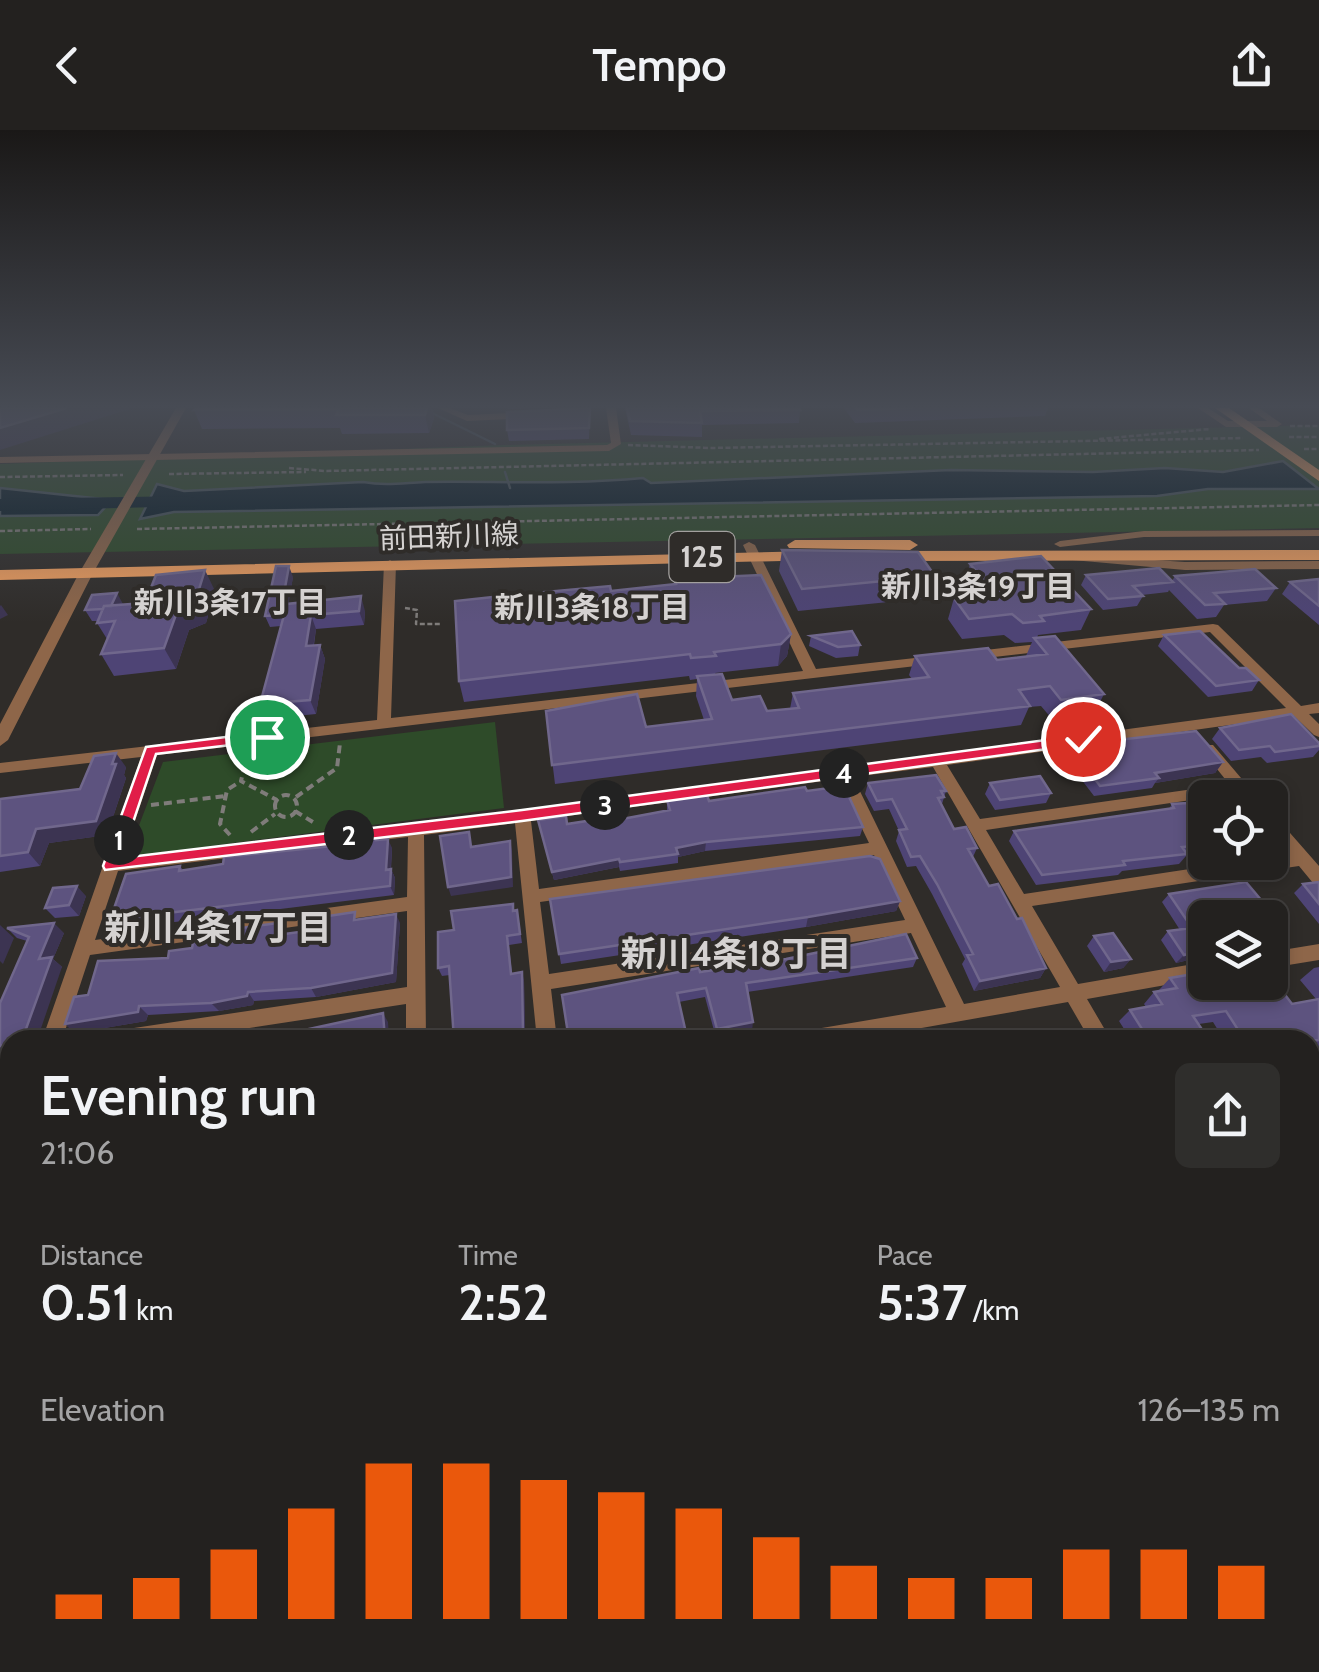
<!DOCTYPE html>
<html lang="en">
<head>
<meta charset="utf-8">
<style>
	body { margin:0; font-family:Cabin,"Noto Sans JP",sans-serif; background:#2f2e2c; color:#f1f3f6; height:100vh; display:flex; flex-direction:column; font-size:38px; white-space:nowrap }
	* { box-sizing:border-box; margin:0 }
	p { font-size:32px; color:#a3a3a4 }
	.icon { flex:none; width:55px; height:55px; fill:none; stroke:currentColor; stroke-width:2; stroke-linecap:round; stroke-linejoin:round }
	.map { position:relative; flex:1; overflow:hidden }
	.drawer { position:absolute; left:0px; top:900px; width:1320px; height:642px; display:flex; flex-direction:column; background:#23211f; border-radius:30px 30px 0 0; box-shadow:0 5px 15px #0003,0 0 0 2px #403e3d }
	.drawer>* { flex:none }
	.buttons { position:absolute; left:1188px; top:650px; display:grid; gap:20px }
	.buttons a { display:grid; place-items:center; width:100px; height:100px; border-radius:15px; background:#23211f; box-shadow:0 5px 15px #0003,0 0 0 2px #403e3d; font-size:50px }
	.pin { position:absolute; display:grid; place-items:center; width:85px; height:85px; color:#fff; margin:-42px; border:5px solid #fff; border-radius:50%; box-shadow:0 2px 10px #0007 }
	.km { position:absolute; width:50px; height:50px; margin:-25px; border-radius:50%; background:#222; color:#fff; font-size:28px; line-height:50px; text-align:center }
	.round { display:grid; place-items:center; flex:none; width:105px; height:105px; border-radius:15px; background:#2f2e2c }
	.headline { display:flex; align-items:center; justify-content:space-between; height:170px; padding:0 40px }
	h1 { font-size:55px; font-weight:600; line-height:75px }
	.metrics { display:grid; grid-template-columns:repeat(3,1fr); gap:15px; height:170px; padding:10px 40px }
	.metrics div { display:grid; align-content:center }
	.metrics b { font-size:50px; font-weight:600 }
	.metrics small { font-size:28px; font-weight:400 }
	.metrics p { font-size:28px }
	.chart { height:280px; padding:20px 40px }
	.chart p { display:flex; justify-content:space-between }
	.chart svg { width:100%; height:180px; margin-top:10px; stroke:#ea580c; stroke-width:6 }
	header { display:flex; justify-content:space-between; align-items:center; height:130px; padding:0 40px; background:#23211f; font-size:45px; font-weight:600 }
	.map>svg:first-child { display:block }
	.green { fill:#2e4b29 }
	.water { fill:#061b27; stroke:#44525a; stroke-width:2.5 }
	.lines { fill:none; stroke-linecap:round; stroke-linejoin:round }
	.stream { stroke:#44525a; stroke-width:2.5 }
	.river { fill:#061b27; fill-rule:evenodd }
	.path-far1 { stroke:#7f7c7a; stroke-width:2.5; stroke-dasharray:5 2.5; stroke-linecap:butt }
	.path { stroke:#7f7c7a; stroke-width:4; stroke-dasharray:8 5; stroke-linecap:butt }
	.minor { fill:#8e6649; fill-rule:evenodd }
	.tertiary { fill:#8e6649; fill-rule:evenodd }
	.primary { fill:#f09e5e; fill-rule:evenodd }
	.wall { fill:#4e4475 }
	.shaded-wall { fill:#3c3452 }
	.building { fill:#5d537f; stroke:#70678c; stroke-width:2.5 }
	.route { fill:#e11d48; stroke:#fff; stroke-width:2.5 }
	.labels { text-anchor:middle; stroke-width:8; stroke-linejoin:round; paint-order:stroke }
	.far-street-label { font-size:28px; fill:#d5d2d1; stroke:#2f2c29 }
	.shield { fill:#2f2c29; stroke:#a3a09f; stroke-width:2.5 }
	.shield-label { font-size:30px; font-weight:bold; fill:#d5d2d1 }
	.far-neighbourhood-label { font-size:30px; font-weight:bold; fill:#d5d2d1; stroke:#2f2c29 }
	.neighbourhood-label { font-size:35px; font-weight:bold; fill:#d5d2d1; stroke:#2f2c29 }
</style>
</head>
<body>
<header><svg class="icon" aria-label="back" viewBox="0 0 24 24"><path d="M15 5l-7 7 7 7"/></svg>Tempo<svg class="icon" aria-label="share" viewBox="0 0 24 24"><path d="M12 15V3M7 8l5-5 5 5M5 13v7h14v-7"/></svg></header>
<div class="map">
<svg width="1319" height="1542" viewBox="0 0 1319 1542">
	<rect width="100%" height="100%" fill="#2f2c29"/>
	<path class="green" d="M1319 295V398L0 424V334L504 315Z
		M495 592 504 678 133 726 129 722 163 632Z"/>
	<path class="water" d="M1283 331 1319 359H1208L1157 366 174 382 140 389 157 354 184 361 363 352C386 356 402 353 425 352 498 351 570 355 643 348L651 353 951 340 1093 342 1165 338 1223 342Z
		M0 358 112 370 98 385 0 386Z"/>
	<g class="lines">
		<path class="stream" d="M422 278 495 314
			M505 342 510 358"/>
		<path class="river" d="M190 366 200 372 197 376 0 381V369Z"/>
		<path class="path-far1" d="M1290 296H1319
			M1289 307H1319
			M1099 309 1210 299
			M628 315 711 318 1243 308
			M1304 319H1319
			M289 338 325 341 1259 320
			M169 344 306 342
			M0 347 123 345
			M137 399 1319 375
			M0 401 91 399
			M405 478 417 480 416 494H442"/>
		<path class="path" d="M248 622 241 651 277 670
			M275 676a11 11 0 1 1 22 0a11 11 0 1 1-22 0Z
			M296 667 337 638 340 613
			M151 675 225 666
			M295 681 316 694
			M251 702 275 684
			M230 705 220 694 227 660 241 651"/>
		<path class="minor" d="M438 278H450L468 285 530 282 535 285 530 288 467 291Z
			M606 278H616L621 314 609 321 0 333V327L607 315 611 313Z
			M1198 278H1208L1228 291H1267L1249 278H1259L1282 294 1277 297H1226Z
			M1319 400V406L1144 407 1060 417 1054 414 1060 411 1144 401Z
			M749 412 755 415 816 539 933 526 940 530 933 534 157 625 123 727 416 694 1286 578 1210 502 968 530 961 526 968 522 1213 494 1218 495 1301 576 1319 573V583L1309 584 1319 594V607L1314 605 1294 586 947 635 980 689 1229 654 1201 619 1203 615H1213L1258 668H1241L1238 664 1205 668 986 700 1024 764 1236 732H1270V727L1289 725 1270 702V685L1276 687 1319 736V755L1313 753 1299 736 1032 776 1078 854 1205 832V848L1087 869 1111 910H1090L1068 872 854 910H794L797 904 804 901 946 877 911 803 551 859 557 910H537L515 693 424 705 426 910H406V874L171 910H104L107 904 114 901 407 857V781L90 825 62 910H42L141 627 0 643V633L377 590 384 434 390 430 396 434 391 588 803 541 743 415ZM933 637 1060 857 964 874 853 647ZM838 649 869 713 539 759 531 691ZM408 707 407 767 95 810 118 741ZM874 725 905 790 549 844 540 772Z
			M1065 424 1185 432 1319 431V439L1185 440 1061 429V425Z
			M1319 814V830L1270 838V822Z
			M10 1022V1064L8 1069 0 1072V1031L2 1025Z"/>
		<path class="tertiary" d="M176 278H186L92 445 8 610 0 616V594L78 445Z
			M1319 962V984L1310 985V963Z
			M10 1211V1239L0 1241V1213Z"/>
		<path class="primary" d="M1215 278H1229L1319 340V351Z
			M795 410H910L918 415 910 420 789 418 787 415Z
			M1319 420V430L889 431 881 426 889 421Z
			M814 421 820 422V430L0 450V440Z"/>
	</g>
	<path class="wall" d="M196 278H432L434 288 429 303 342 304 340 298 202 299 194 280Z
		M508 278H545L508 279Z
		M590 278 589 309 509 311 507 300Z
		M625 278H799L800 280 799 293 702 295V307L631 305Z
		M844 278H1048L1045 286 855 293Z
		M782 420 935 446 929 468 798 481 779 441Z
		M970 434 1091 479 1081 500 1038 505 1037 508 1104 564 1094 584 1052 589 1041 576 1029 577 1021 595 555 654 546 581 646 597 704 590 696 566 697 549 690 550 689 546 464 572 459 551 503 472 674 454V449L791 504 787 526 778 536 715 543 732 570 767 581 790 579 793 563 912 549 909 545 915 526 997 530 1026 526 1032 512 1015 513 1004 505 962 509 948 489 954 468 973 466 964 454Z
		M1086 445 1172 451 1175 446 1276 458 1267 471 1224 475 1216 487 1197 489 1169 460 1168 462 1142 465 1143 466 1137 476 1103 480 1081 455Z
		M293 447 288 474 365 481 364 495 316 499 314 515H320L325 529 316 584 267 589 260 574 281 496 270 497 265 486Z
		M1319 449V495L1282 464 1290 452Z
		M215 461 206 493 189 500 176 539 114 546 101 524 107 509 97 493 98 491H92L85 480Z
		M1164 505 1239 538 1259 550 1252 561 1208 567 1158 516Z
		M811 506 860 515 858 526 836 528 809 516Z
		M1220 598 1319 613V620L1313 627 1267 633 1261 627 1231 631 1212 609Z
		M1100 612 1223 632 1215 643 1155 653 1152 658 1094 666 1068 632 1074 621 1097 618Z
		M126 637 124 645 126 648 107 705 49 713 40 736 0 742V669L80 659Z
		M868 653 946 661 942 674 954 699 977 718 973 727 989 756 1017 789 1046 838 1040 848 974 861 962 834 965 829 932 764 916 736 907 737 896 711 899 701 889 679 874 681 865 664Z
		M990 653 1051 663 1046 673 995 680 985 664Z
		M807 661 863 697 860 706 705 721 678 727V733L620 741 619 737 554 750 538 690 567 694 601 693 667 680V670L709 671Z
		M1205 672V725L1186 726 1179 734 1122 741 1118 745 1036 755 1009 711 1014 701 1169 679 1172 674Z
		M1270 686 1288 709 1279 719H1270Z
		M377 706 378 710 392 718 391 739 395 748 394 765 118 799 110 790 180 736 183 740 332 716Z
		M1246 752 1282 795 1273 804H1270V788H1205V826L1176 833 1161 810 1168 801 1180 800 1162 772 1169 764Z
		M1319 752V794L1294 763 1303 754Z
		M86 766 79 786 55 788 45 778Z
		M550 769 900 771 896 781 806 797 561 834Z
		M513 774 514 781 517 780 522 813 509 815 512 844 524 850 525 904 530 903 531 910H454L450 845 442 846 438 838 454 800Z
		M358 789 400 793 396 852 316 867 254 871 253 875 219 881 148 885 146 891 75 903 65 894 88 865 168 828 284 802V804L307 801Z
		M7 798 64 803 53 829 62 837 10 910V925L0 926V873L27 811 17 808Z
		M1094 806 1131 829 1123 838 1104 842 1087 816Z
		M917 828 913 837 747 862 752 901 716 908 705 867 679 872 686 903V910H569L700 842Z
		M1319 837V918L1310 920V910H1224L1213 892 1199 894 1209 910H1131L1119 891 1130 880 1146 877 1144 874 1154 862 1160 861 1159 860 1170 848 1205 852 1292 874 1316 869 1300 850 1314 838Z
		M10 1105V1161L0 1158V1133Z
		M507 1534V1542H453L492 1537Z"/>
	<path class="shaded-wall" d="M67 278H133L0 320V298Z
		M427 278H432L434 288 429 303 425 285Z
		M289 436 293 447 285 495 280 485Z
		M205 440 215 461 206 493 189 500 176 539 164 518 178 479Z
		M117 463 123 474 110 478Z
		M361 466 365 481 364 495 359 481Z
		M1 475 8 485 0 489V476Z
		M311 485 316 499 311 530 306 516Z
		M791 504 787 526 778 536 781 514Z
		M320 515 325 529 316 584 310 570Z
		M116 623 126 637 124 645 126 648 107 705 49 713 40 736 28 722 36 699 112 634Z
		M1223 632 1215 643 1155 653 1159 648 1155 643Z
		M388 709 392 718 390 749 386 740Z
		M510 711 512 720 513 757 451 766 448 757Z
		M706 712 705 721 678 727 676 718Z
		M619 729V737L554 750 552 742Z
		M391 739 395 748 394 765 390 756Z
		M77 756 86 766 79 786 69 775Z
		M900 771 896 781 806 797 808 787Z
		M396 784 400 793 396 852 316 867 311 858Z
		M54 793 64 803 53 829 62 837 37 910H22L39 829Z
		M278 793 284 802 282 814 277 805Z
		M0 795 14 808 3 834 0 831Z
		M1205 820V826L1176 833 1184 825Z
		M1131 829 1123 838 1104 842 1111 832Z
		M1046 838 1040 848 974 861 980 851Z
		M522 842 524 850 525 910 523 904Z
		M248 862 254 871 253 875 219 881 211 873Z
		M139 876 148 885 146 891 75 903 65 894Z
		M383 883 388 892 389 910H385Z
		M753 892 752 901 716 908 717 899Z
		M10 1449V1503L0 1504V1487Z
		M267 1532H278L277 1542H266Z
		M485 1532H492V1537L487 1542H485Z"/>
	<path class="building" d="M0 278H67L0 298Z
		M196 278H427L425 285H336L339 279 194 280Z
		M590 278 589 298 507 300V282Z
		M627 278H799L800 280 700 281 702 293 630 291Z
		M856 278H913L858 280Z
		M782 420 918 422 935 446 802 459Z
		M1041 426 1091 479 1040 486 1044 491 1023 493 1012 484 969 489 954 468 995 464 970 434Z
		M276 436H289L280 485 265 486Z
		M1159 438 1173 452 1133 456 1143 466 1108 469 1086 445Z
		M1255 439 1276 458 1214 463 1225 474 1205 475 1175 446Z
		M205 440 195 472 178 479 164 518 101 524 115 491 97 493 104 476 145 473 156 445Z
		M761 445 791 504 781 514 714 522 716 526 691 528 690 524 459 551 455 471 503 466V472L545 468 544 462 610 456 611 461 676 454 674 449Z
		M1319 449V476L1290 452Z
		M117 463 111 476H104L103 479 85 480 92 465Z
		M361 466 359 481 311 485 306 516 320 515 310 570 260 574 287 474Z
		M852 501 860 515 838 517 811 506Z
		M1200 501 1239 538H1246L1259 550 1216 556 1164 505Z
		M1055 506 1104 564 1061 570 1050 556 1019 560 1030 576 552 635 546 581 637 564 646 597 712 589 697 546 722 544 732 570 760 566 767 581 799 578 793 563 929 547 915 526 988 518 997 530 1047 524 1034 508Z
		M1291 584 1319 613V616L1275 622 1270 616 1239 620 1220 598Z
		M1196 601 1223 632 1155 643 1159 648 1100 656 1074 621 1104 617 1100 612Z
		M116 623 112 634H116L96 691 36 699 28 722 0 726V669L80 659 94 626Z
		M936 645 946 661H941L944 667 938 668 954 699 966 697 977 718 968 719 989 756 998 754 1017 789 1022 788 1046 838 980 851 967 825 973 824 937 754 920 726 911 727 899 700 907 699 892 669 877 671 868 653Z
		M1040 646 1051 663 1000 670 990 653Z
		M844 656 863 697 706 712 676 718 678 724 620 732 619 729 552 742 538 690 566 686 567 694 600 689 601 693 670 680 667 670 707 665 709 671 805 657 807 661Z
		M1205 672V715L1182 717 1187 724 1123 731 1125 735 1042 745 1014 701 1174 678 1172 674Z
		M1270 686 1288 709 1270 710Z
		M469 702 471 717 510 711 511 747 448 757 440 706Z
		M377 706 376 710 388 709 386 740 391 739 390 756 110 790 126 744 180 736 179 741 223 734 224 727 332 716 333 710Z
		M870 726 880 729 900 771 808 787 559 824 550 769Z
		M1246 752 1282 795 1270 797V788H1205V820L1184 825 1168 801 1192 798 1169 764Z
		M1319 752V774L1303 754Z
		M77 756 69 775 45 778 53 758Z
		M513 774V781L517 780 520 804 507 806 511 844 522 842 523 904 530 903V910H454L449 836 438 838V802L454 800 451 781Z
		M355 782 354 790 396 784 392 843 311 858 248 862 247 866 211 873 139 876 138 882 65 894 74 867 88 865 98 831 168 828 169 821 192 818 195 804 278 793 277 805 307 801 308 789Z
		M54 793 39 829 52 827 22 910H10V914L0 916V873L29 807 7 798Z
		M1113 803 1131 829 1111 832 1094 806Z
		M906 804 917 828 746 853 753 892 717 899 706 858 677 863 686 903 646 910H569L562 865 699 838 700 842 786 829Z
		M1205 842V852H1228L1238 856 1257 852H1270V850L1273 849 1292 874 1319 869V910L1310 911V910H1298L1292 902 1244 909 1226 881 1193 886 1209 910H1179L1174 903 1147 907 1130 880 1162 874 1154 862 1177 858 1170 848Z
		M383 883 385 910H211L274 900 272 907Z
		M8 1105H10V1152L0 1154V1133Z
		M10 1314V1449L0 1487V1315Z
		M202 1532H267L266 1542H201Z
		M453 1532H485V1542H453Z
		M575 1532H605L575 1539Z"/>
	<linearGradient id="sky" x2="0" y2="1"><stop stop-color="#1a1817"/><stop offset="0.56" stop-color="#474b54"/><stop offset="1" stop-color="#474b54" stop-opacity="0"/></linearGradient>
	<rect width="1319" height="493" fill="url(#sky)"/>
	<path class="route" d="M267 602 272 610 156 624 121 728 522 680 1083 605 1090 609 1083 614 522 691 105 740 103 736 146 617Z"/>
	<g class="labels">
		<g class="far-street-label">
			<text transform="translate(449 406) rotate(-2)" y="10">前田新川線</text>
		</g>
		<rect class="shield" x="669.5" y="402" width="65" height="50" rx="8"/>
		<g class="shield-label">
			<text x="702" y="437">125</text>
		</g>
		<g class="far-neighbourhood-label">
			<text x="978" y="467">新川3条19丁目</text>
			<text x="230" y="483">新川3条17丁目</text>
			<text x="592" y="488">新川3条18丁目</text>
		</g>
		<g class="neighbourhood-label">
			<text x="218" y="810">新川4条17丁目</text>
			<text x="736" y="836">新川4条18丁目</text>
		</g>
	</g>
</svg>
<div class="buttons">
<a><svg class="icon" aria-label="locate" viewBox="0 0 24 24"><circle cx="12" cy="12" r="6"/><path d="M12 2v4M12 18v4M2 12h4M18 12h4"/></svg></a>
<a><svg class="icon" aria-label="layers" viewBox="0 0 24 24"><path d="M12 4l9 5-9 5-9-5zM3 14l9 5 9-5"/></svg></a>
</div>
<div class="pin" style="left:267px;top:607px;background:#1e9e55"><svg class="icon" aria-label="arrive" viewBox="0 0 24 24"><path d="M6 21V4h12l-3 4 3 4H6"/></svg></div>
<div class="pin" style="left:1083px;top:609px;background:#d93025"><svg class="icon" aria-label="check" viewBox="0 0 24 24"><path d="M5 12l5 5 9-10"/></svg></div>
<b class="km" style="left:119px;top:710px">1</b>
<b class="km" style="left:349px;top:705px">2</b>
<b class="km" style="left:605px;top:675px">3</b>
<b class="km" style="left:844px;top:643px">4</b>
<section class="drawer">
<div class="headline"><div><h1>Evening run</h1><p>21:06</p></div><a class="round"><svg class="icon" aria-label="share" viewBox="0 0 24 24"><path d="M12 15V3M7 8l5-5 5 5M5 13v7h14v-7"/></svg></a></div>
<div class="metrics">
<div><p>Distance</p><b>0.51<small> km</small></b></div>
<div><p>Time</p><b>2:52</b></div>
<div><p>Pace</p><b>5:37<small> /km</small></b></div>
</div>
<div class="chart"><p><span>Elevation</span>126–135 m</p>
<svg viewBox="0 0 160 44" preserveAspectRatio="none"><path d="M5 44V38M15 44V34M25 44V27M35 44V17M45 44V6M55 44V6M65 44V10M75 44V13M85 44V17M95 44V24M105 44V31M115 44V34M125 44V34M135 44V27M145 44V27M155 44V31"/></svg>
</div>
</section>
</div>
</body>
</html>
